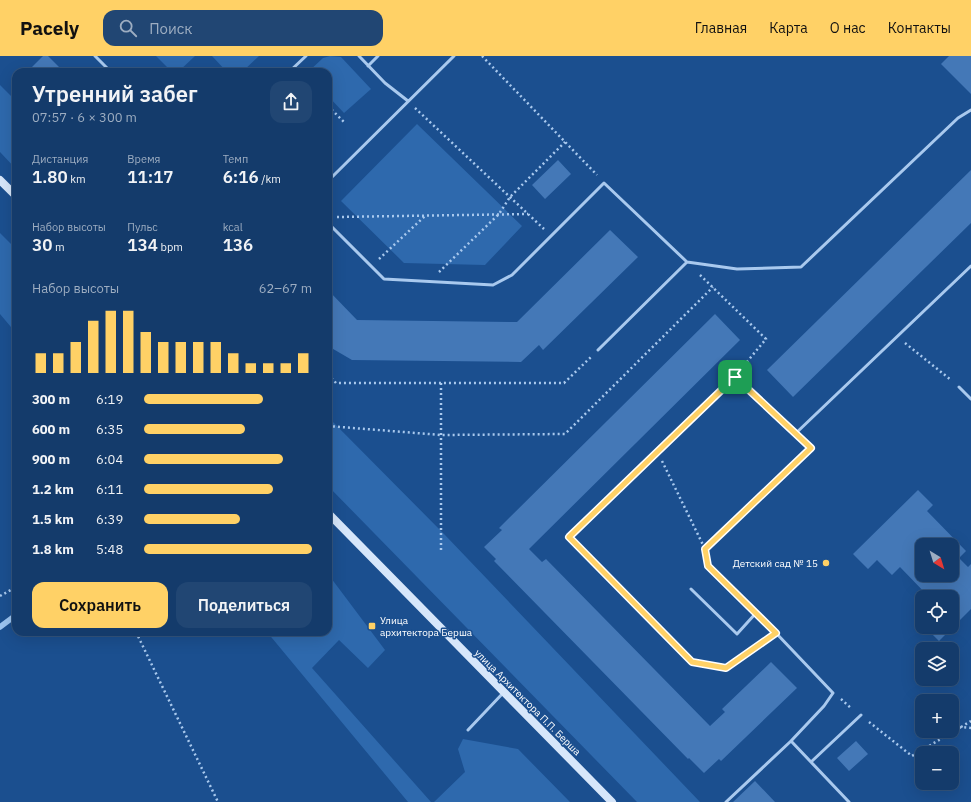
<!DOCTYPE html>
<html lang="ru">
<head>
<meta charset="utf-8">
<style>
	body { margin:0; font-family:"IBM Plex Sans",sans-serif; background:#214673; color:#f1f3f6; height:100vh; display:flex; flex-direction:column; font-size:15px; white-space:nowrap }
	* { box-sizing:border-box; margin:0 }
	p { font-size:13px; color:#9dadc1 }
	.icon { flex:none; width:22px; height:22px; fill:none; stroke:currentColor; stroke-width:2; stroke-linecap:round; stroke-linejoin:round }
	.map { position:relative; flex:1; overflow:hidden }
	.sheet { position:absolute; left:12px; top:12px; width:320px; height:568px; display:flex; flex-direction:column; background:#143b6b; border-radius:12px; box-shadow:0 4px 16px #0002,0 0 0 1px #33557e }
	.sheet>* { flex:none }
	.needle { width:26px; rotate:142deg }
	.controls { position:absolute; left:915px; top:482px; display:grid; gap:8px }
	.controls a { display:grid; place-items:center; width:44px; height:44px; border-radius:8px; background:#143b6b; box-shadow:0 4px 16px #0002,0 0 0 1px #33557e; font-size:20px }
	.pin { position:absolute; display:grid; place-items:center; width:34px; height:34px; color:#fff; margin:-17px; border-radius:8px; box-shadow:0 2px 6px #0006 }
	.round { display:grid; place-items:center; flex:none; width:42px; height:42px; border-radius:12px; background:#214673 }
	.overview { display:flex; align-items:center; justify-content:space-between; height:68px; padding:0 20px }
	h1 { font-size:22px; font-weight:600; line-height:30px }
	.metrics { display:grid; grid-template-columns:repeat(3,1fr); gap:6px; height:68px; padding:4px 20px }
	.metrics div { display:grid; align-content:center }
	.metrics b { font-size:17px; font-weight:600 }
	.metrics small { font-size:11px; font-weight:400 }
	.metrics p { font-size:11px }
	.chart { height:112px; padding:8px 20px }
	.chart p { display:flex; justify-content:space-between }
	.chart svg { width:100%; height:72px; margin-top:4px; stroke:#ffd166; stroke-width:6 }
	.action { display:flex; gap:8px; margin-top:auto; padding:8px 20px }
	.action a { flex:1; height:46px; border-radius:12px; background:#ffd166; color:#111; font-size:16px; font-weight:600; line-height:46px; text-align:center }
	.action a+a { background:#214673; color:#f1f3f6 }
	ul { padding:0 20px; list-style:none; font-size:13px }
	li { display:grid; grid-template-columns:64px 48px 1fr; align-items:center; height:30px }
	li i { height:10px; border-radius:5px; background:#ffd166 }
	header { display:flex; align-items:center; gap:24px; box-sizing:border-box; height:56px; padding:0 20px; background:#ffd166; color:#111 }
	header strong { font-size:19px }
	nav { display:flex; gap:22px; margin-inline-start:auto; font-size:14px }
	.search { width:280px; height:36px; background:#214673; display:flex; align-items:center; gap:10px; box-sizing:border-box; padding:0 14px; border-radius:12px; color:#9dadc1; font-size:15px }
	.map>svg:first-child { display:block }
	.green { fill:#2e69ad }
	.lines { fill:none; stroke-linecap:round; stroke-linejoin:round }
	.stream { stroke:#9cc4f0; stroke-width:5.5 }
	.building { fill:#4478b7; fill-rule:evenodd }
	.path { stroke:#a9c9ee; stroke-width:2.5; stroke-dasharray:2 3; stroke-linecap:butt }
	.lane { stroke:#a9c9ee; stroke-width:3 }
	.secondary { stroke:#d6e6fa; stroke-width:8 }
	.route-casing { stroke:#fff; stroke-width:8 }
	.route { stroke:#ffd166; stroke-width:5 }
	.poi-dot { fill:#ffd166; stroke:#1b4f8f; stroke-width:1.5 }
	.labels { text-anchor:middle; stroke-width:3; stroke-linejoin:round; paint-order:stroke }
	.poi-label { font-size:10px; fill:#fff; stroke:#1b4f8f; text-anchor:end }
	.street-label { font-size:10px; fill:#fff; stroke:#1b4f8f }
</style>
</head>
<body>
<header>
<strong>Pacely</strong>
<div class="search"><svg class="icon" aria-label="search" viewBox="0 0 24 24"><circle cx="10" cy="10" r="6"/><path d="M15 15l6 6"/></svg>Поиск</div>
<nav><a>Главная</a><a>Карта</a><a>О нас</a><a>Контакты</a></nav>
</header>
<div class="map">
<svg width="971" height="746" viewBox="0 0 971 746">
	<rect width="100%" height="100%" fill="#1b4f8f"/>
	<path class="green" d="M156 0H195L178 16H172Z
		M212 0H259L242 16H227Z
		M330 0 341 1 371 33 344 57 328 40V16H308L323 2Z
		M0 29 16 45V113L0 96Z
		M417 68 522 170 485 209 404 207 341 145Z
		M0 177 16 193V277L0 258Z
		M328 361 445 479 700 746H637L328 430Z
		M328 518 385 594 368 612 339 584 312 612 431 746H408L267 576H328Z
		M463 683 518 693 570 746H434L465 716 458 693Z"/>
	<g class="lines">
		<path class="stream" d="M0 571 16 559"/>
	</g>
	<path class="building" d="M43 0H48L64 16H27Z
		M949 0H971V38L941 8Z
		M558 104 571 118 545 143 532 129Z
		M971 114V167L793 341 767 314Z
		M610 174 638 201 543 294 539 289 521 306 352 304 328 290V234L357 264 517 266Z
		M715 258 740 284 529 493 542 506 546 503 710 670 725 656 722 653 771 606 797 632 721 705 719 703 704 717 689 702 688 703 494 505 496 503 484 491 502 474 499 472Z
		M918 434 933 449 927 455 966 495 959 502 968 511 971 508V553L939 585 927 573 928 571H952V541H929L900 511 892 519 877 504 868 513 853 498ZM922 489H952V519H922Z
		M856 685 868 698 849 715 837 702Z
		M755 725 775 746H733Z"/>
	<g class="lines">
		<path class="path" d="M482 0 597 119
			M328 50 344 66
			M415 52 544 173
			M337 161 528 158
			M379 203 425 160
			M439 216 499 158 510 141 565 86
			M700 219 766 283 741 313
			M905 287 951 324
			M328 318 336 327H564L591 301
			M441 327V495
			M328 370 441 379 565 378 713 231
			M662 405 705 493
			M706 500 705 493 811 392 803 385
			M328 501 329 500
			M0 540 16 531
			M136 576 218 746
			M841 643 852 653
			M869 666 912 700 961 671 971 672
			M961 671 971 665"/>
		<path class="lane" d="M95 0 111 16
			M359 0 385 27 408 45
			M368 10 378 0
			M289 16 306 0
			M328 125 454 0
			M328 167 384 223 493 229 512 219 604 127 687 206 737 213 801 211 958 62 971 54
			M598 294 687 206
			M959 331 971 343
			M708 510 776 577
			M691 533 737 578 756 557
			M468 674 504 636
			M791 685 824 650 833 637 776 577 726 612 692 606 569 481 735 321 795 378 971 210
			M811 706 861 659
			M726 746 791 685 849 746"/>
		<path class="secondary" d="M0 124 16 140
			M328 457 612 746"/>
	</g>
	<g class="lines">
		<g class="route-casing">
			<path id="route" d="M735 321 811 392 705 493 708 510 776 577 726 612 692 606 569 481Z"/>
		</g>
		<use href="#route" class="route"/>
	</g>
	<g class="poi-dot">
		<circle cx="826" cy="507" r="4"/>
		<rect x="368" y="566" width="8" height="8" rx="2"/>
	</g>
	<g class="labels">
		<g class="poi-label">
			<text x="818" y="511">Детский сад № 15</text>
			<text x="380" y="568" text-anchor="start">Улица<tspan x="380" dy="12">архитектора Берша</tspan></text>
		</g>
		<g class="street-label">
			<text transform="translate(528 646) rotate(45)" y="4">улица Архитектора П.П. Берша</text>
		</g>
	</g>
</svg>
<div class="controls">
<a><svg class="needle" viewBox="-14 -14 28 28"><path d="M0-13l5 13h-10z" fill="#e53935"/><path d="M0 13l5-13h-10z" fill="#9dadc1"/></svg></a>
<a><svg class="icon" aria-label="locate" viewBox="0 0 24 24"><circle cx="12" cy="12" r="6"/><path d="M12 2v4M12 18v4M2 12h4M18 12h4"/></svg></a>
<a><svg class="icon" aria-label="layers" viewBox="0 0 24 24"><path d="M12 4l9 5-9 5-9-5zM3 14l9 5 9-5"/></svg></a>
<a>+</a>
<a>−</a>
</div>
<div class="pin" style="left:735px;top:321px;background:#1e9e55"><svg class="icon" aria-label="arrive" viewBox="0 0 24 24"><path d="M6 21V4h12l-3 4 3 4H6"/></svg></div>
<section class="sheet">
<div class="overview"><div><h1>Утренний забег</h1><p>07:57 · 6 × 300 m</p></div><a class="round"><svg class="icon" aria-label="share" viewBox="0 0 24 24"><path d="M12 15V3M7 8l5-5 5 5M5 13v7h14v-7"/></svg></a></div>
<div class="metrics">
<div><p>Дистанция</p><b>1.80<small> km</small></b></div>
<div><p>Время</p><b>11:17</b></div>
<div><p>Темп</p><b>6:16<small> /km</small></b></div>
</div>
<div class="metrics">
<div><p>Набор высоты</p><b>30<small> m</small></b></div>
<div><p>Пульс</p><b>134<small> bpm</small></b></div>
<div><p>kcal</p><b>136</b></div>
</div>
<div class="chart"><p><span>Набор высоты</span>62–67 m</p>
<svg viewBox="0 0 160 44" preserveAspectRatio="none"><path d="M5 44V32M15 44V32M25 44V25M35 44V12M45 44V6M55 44V6M65 44V19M75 44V25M85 44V25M95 44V25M105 44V25M115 44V32M125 44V38M135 44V38M145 44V38M155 44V32"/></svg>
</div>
<ul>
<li><b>300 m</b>6:19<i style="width:71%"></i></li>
<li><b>600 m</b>6:35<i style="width:60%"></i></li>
<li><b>900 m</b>6:04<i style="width:83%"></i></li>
<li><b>1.2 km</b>6:11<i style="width:77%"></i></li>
<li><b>1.5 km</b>6:39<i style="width:57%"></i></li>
<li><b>1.8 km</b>5:48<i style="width:100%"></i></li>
</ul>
<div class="action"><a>Сохранить</a><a>Поделиться</a></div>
</section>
</div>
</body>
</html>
